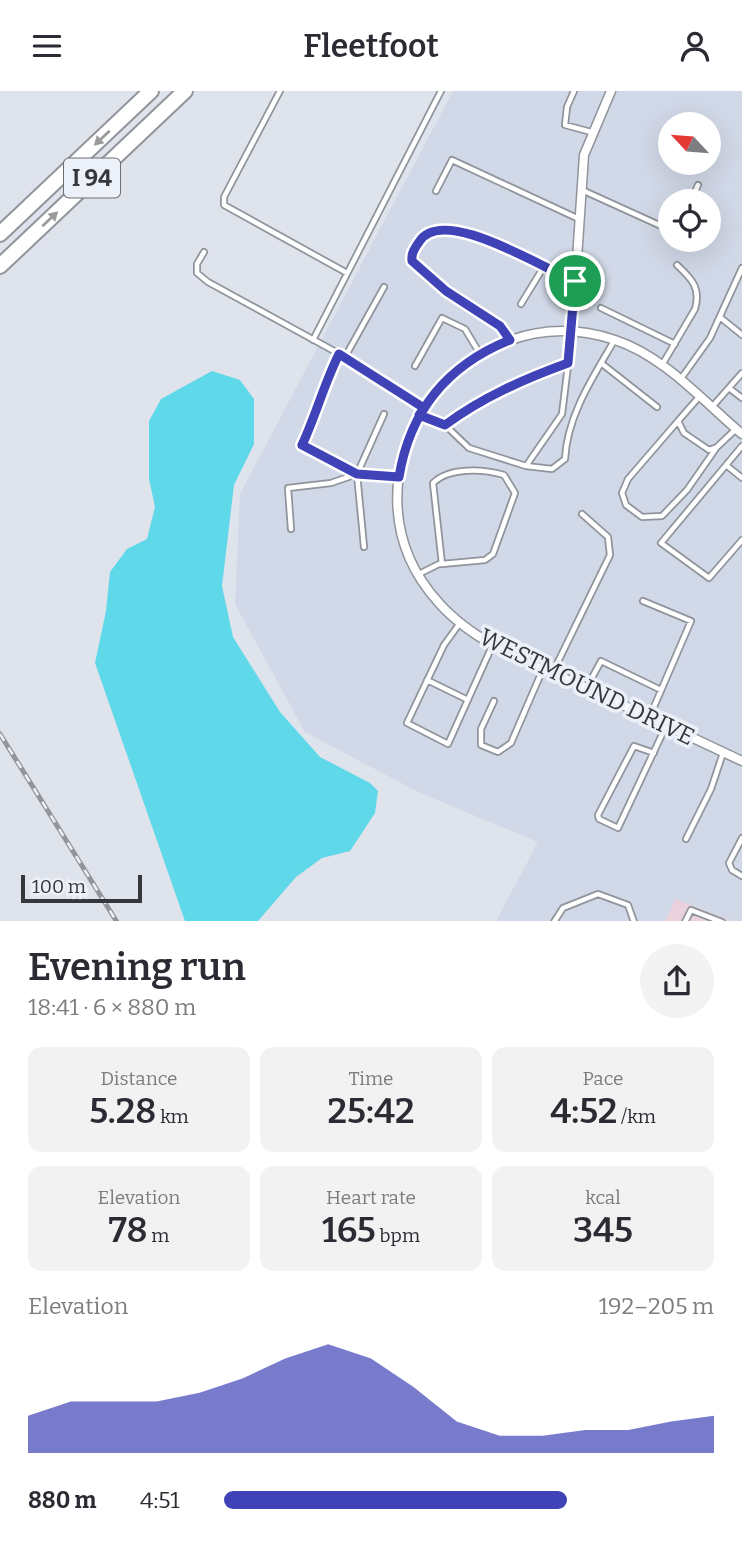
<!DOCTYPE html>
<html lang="en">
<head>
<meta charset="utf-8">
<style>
	body { margin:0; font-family:Bitter,serif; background:#f2f2f3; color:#2b2b33; height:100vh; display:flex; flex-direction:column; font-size:26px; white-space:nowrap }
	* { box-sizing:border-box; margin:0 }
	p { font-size:23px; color:#7c7c81 }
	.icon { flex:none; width:38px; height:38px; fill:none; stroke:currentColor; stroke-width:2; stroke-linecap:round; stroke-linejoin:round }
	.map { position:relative; height:830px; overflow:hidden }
	.sheet { display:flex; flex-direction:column; background:#fff; flex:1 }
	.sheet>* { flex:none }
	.needle { width:46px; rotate:296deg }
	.controls { position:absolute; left:658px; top:21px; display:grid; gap:14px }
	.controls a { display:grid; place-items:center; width:63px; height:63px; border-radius:50%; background:#fff; box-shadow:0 7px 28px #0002; font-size:35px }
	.scale { position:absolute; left:21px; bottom:18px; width:121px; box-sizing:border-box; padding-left:7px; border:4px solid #36373a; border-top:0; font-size:19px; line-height:24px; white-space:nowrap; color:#36373a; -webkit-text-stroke:5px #ecf0f8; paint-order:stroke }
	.pin { position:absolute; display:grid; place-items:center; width:60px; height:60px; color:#fff; margin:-30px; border:4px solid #fff; border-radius:50%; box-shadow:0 2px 7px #0007 }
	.round { display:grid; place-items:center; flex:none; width:74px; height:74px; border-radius:37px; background:#f2f2f3 }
	.overview { display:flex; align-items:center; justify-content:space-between; height:119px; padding:0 28px }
	h1 { font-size:38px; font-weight:600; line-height:52px }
	.stats { display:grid; grid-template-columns:repeat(3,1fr); gap:10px; height:119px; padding:7px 28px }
	.stats div { display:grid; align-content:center; border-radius:14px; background:#f2f2f3; text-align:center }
	.stats b { font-size:35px; font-weight:600 }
	.stats small { font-size:19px; font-weight:400 }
	.stats p { font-size:19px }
	.chart { height:196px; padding:14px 28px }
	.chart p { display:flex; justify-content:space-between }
	.chart svg { width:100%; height:126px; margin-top:7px; fill:#4042b7; opacity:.7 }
	ul { padding:0 28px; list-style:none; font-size:23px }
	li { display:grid; grid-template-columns:112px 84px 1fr; align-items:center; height:52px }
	li i { height:18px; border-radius:9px; background:#4042b7 }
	header { display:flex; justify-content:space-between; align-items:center; height:91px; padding:0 28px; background:#fff; font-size:32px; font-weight:600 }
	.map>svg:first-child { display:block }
	.commercial { fill:#ead1db }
	.built { fill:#d1d8e7; fill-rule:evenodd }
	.water { fill:#5fd8e9 }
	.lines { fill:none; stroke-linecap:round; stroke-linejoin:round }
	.lane-casing { stroke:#90949b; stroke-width:8 }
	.street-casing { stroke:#90949b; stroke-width:11 }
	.highway-casing { stroke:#90949b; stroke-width:18 }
	.lane { stroke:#fff; stroke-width:4.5 }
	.street { stroke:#fff; stroke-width:8 }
	.highway { stroke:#fff; stroke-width:14 }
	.rail-casing { stroke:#93959b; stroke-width:5 }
	.rail { stroke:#ecf0f8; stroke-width:2.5; stroke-dasharray:8; stroke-linecap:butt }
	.oneway { fill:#9a9b9c }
	.route-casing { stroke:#fff; stroke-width:14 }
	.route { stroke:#4042b7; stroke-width:9 }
	.labels { text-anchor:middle; stroke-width:7; stroke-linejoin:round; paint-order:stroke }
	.shield { fill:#ecf0f8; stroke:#6d6e73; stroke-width:2 }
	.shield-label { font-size:23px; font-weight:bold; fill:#36373a }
	.street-label { font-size:24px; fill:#36373a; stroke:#ecf0f8 }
</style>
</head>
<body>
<header><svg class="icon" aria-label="menu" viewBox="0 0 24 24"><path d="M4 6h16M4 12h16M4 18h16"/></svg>Fleetfoot<svg class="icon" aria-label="person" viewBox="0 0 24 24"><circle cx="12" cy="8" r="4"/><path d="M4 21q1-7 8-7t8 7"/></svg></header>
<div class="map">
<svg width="742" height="831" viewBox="0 0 742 831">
	<rect width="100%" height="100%" fill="#dfe3eb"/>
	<path class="commercial" d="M676 807 732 830 665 831Z"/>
	<path class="built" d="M453 0H742V830H732L676 808 665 830H496L538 751 420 702 305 641 235 513 240 403ZM670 33H709V72H670ZM670 110H709V149H670Z"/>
	<path class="water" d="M212 280 240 289 254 308V353L234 394 222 495 233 546 280 621 320 666 370 692 378 700 375 722 350 760 322 767 296 786 258 830H185L95 572 106 520 110 481 127 458 147 448 155 416 149 388V330L161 308Z"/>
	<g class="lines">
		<g class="lane-casing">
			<path id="lane" d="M280 0 224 106V114L347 182
				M574 0 567 16 565 34 591 41
				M582 99 670 139
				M436 100 452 69 579 128
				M691 110 698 94
				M204 161 197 173V182L208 191 345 266 384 196
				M521 213 543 177
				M601 217 675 253
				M721 227 742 244
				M572 242 562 323 526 375 552 378 565 368C567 325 593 286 614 250
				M313 249 441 0
				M510 249 500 235 446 200 412 170C411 162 416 157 420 150 442 113 543 177 574 189
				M339 263C324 293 316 324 301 354L357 383
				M601 272 657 316
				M662 274 695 218C701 197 692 188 677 174
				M415 275 442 227 465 238 480 263
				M680 289 710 247 742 177
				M729 297 742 307
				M699 306 678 330 684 342 709 359 717 356 736 338
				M712 316 742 282
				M422 325 445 334C483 305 524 288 568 272
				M678 330 628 388 622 402 626 414 642 426 662 425 687 399 717 356
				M445 334 469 357 526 375
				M742 355 661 452 709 487 742 449
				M726 374 742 387
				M291 438 288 397 331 392 357 383 399 386
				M364 456 357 383 384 323
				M419 483 439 473H442L485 469 493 463 515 402 504 384C483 378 449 376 433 392L442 473
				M643 510 691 530 650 625
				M460 532 444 554 407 632 448 653 493 553
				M553 581 610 464 608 446 582 423
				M427 589 468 609
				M587 596 601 570 661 599
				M494 610 481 638V654L498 661 511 652 543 578
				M654 662 634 655 598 724 599 728 618 737 666 635
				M742 747 729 772 732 779 742 785
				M686 748 711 698 723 662
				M554 831 563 817 598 803 628 814 634 831
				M685 831 691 819 722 831"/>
		</g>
		<g class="street-casing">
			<path id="street" d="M572 242 584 64 611 0
				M345 266 424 317
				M742 343C703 310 664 265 615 249 459 197 327 389 439 512 477 555 538 575 589 598 640 622 691 646 742 670"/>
		</g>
		<g class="highway-casing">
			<path id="highway" d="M0 143 151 0
				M0 175 185 0"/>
		</g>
		<use href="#lane" class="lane"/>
		<use href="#street" class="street"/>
		<use href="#highway" class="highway"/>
		<g class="rail-casing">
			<path id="rail" d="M0 643 117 831"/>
		</g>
		<use href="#rail" class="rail"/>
	</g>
	<defs><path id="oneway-solid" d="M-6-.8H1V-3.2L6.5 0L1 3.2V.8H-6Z" transform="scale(1.75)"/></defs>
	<g class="oneway">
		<use href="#oneway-solid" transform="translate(102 47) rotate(137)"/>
		<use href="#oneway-solid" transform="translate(50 128) rotate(-43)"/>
	</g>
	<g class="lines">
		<g class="route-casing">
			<path id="route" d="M575 190C542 177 442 113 419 151 415 157 411 162 412 170L446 200 500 235 510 249C448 274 410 319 399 386L357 383 302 354C316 324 324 293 339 263L424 317 419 324 445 334C483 306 524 288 568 272L575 190"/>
		</g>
		<use href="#route" class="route"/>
	</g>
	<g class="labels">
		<rect class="shield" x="64" y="67.5" width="56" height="39" rx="5"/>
		<g class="shield-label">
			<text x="92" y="95">I 94</text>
		</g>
		<g class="street-label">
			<text transform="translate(587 596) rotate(26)" y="8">WESTMOUND DRIVE</text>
		</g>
	</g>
</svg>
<div class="controls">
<a><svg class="needle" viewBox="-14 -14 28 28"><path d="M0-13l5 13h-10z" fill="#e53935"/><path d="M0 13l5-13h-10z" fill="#7c7c81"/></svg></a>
<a><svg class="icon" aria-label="locate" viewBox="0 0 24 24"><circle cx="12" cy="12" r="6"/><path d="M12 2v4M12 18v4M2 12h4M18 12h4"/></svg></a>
</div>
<div class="scale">100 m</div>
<div class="pin" style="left:575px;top:190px;background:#1e9e55"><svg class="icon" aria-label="arrive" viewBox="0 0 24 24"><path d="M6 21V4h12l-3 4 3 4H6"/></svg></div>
</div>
<section class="sheet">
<div class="overview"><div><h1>Evening run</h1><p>18:41 · 6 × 880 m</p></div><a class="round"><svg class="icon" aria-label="share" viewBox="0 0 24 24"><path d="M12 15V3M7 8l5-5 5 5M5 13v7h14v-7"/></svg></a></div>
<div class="stats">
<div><p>Distance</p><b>5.28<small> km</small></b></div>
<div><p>Time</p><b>25:42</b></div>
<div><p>Pace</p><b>4:52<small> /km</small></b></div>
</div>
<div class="stats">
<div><p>Elevation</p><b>78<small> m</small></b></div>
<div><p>Heart rate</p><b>165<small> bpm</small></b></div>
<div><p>kcal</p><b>345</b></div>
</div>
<div class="chart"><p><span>Elevation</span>192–205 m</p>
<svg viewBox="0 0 160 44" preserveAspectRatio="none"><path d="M0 44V31L10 26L20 26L30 26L40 23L50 18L60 11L70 6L80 11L90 21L100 33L110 38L120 38L130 36L140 36L150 33L160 31V44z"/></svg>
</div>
<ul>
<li><b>880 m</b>4:51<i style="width:70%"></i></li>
</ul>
</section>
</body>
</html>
